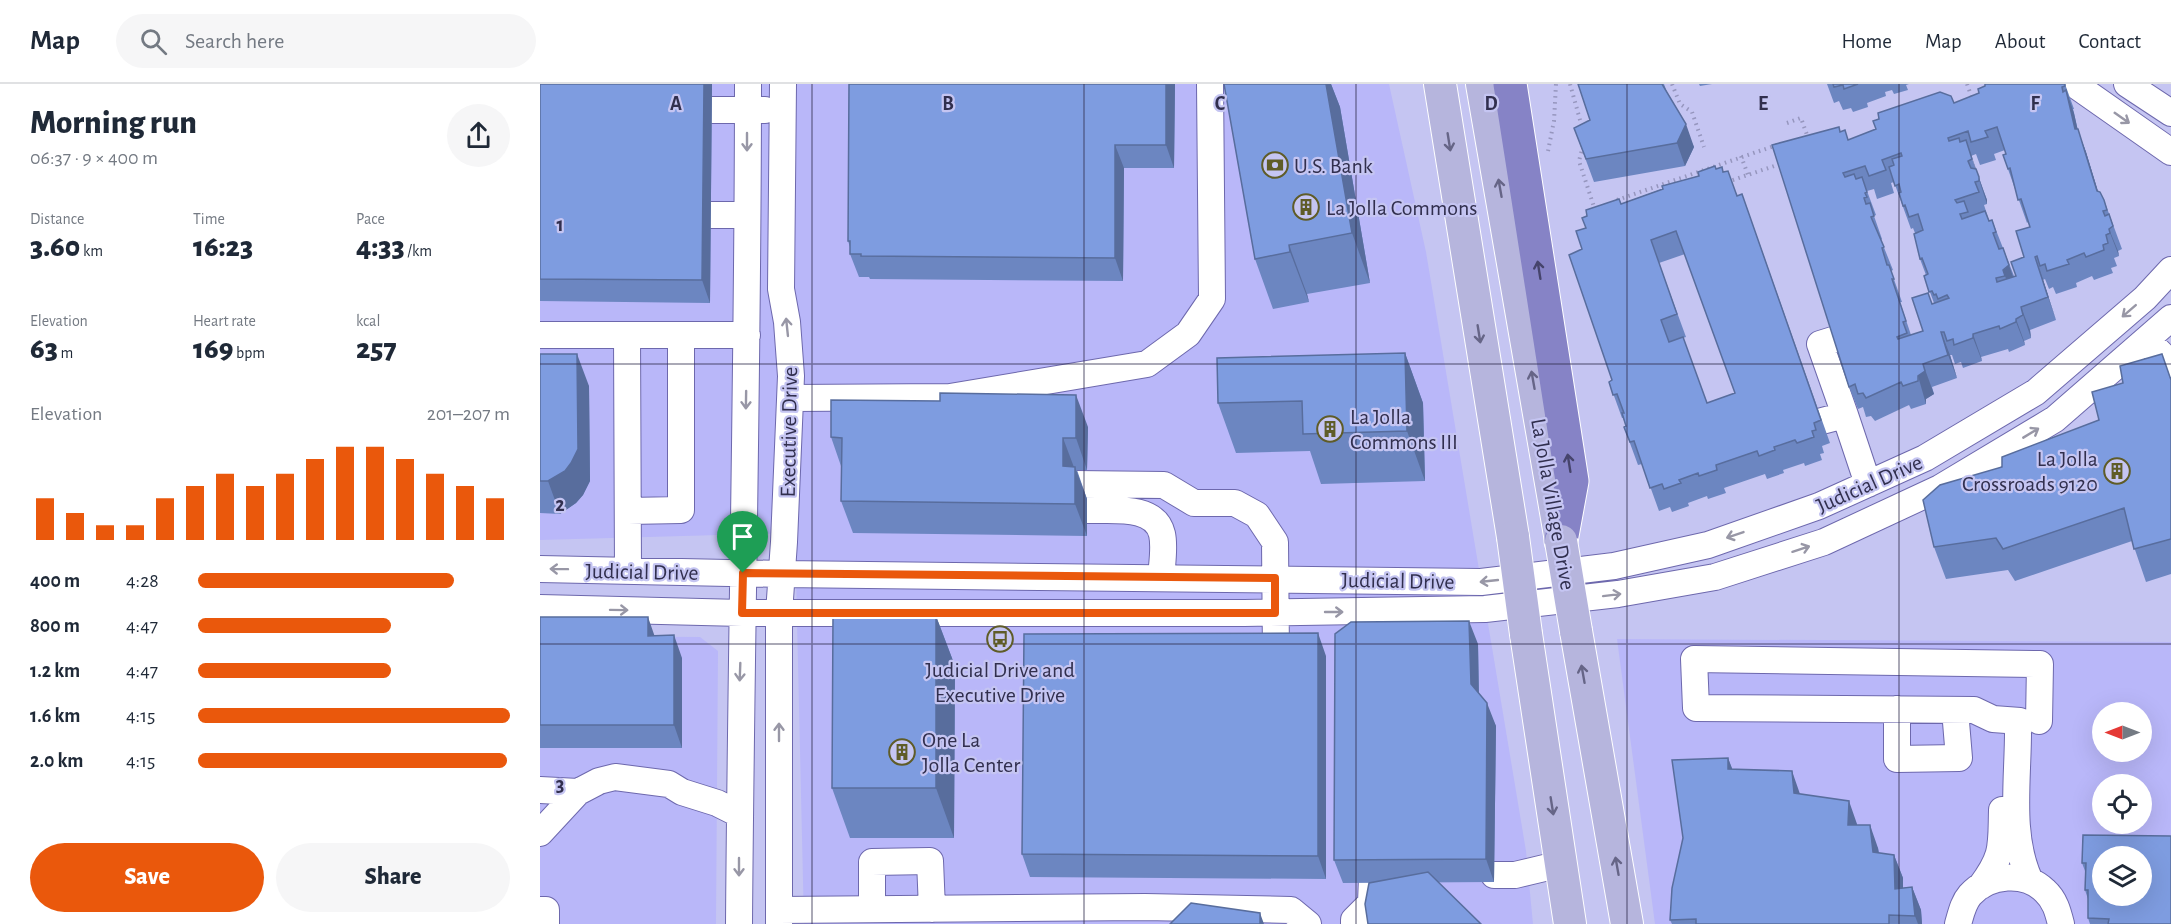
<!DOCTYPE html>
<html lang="en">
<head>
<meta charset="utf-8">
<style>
	body { margin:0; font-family:"Alegreya Sans",sans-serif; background:#f6f6f7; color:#1f2937; height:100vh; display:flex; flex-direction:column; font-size:22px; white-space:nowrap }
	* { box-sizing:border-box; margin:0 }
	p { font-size:20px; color:#747a83 }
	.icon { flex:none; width:33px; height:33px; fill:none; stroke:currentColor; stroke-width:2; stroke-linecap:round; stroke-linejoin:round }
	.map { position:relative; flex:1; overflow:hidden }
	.side { display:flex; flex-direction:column; background:#fff; width:540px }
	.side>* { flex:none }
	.needle { width:39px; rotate:270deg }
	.tools { position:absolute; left:1552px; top:618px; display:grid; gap:12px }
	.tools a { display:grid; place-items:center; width:60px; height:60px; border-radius:50%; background:#fff; box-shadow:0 6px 24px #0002; font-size:30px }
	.pin { position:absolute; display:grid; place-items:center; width:51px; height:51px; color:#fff; margin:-62px -26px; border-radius:50% 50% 50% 0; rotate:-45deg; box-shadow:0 0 6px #0007 }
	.pin .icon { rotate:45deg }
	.round { display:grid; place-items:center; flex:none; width:63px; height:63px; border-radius:32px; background:#f6f6f7 }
	.summary { display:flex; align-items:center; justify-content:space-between; height:102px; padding:0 30px }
	h1 { font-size:33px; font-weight:800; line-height:45px }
	.metrics { display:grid; grid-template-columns:repeat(3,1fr); gap:9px; height:102px; padding:6px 30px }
	.metrics div { display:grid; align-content:center }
	.metrics b { font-size:30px; font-weight:800 }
	.metrics small { font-size:16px; font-weight:400 }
	.metrics p { font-size:16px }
	.chart { height:168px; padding:12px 30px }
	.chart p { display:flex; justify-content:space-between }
	.chart svg { width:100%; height:108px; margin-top:6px; stroke:#ea580c; stroke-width:6 }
	.button { display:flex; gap:12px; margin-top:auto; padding:12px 30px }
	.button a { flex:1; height:69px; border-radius:36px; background:#ea580c; color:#fff; font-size:24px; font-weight:800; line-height:69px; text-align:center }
	.button a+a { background:#f6f6f7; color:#1f2937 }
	ul { padding:0 30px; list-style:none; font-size:20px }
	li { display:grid; grid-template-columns:96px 72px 1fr; align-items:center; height:45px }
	li i { height:15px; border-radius:8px; background:#ea580c }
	header { display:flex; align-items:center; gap:36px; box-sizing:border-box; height:84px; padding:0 30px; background:#fff; border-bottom:2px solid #e0e1e3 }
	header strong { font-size:28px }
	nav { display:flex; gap:33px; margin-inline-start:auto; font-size:21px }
	.search { width:420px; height:54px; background:#f6f6f7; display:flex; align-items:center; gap:15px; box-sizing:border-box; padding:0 21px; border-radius:33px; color:#747a83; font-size:22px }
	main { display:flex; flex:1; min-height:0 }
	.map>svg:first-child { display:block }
	.built { fill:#b9b7f9; fill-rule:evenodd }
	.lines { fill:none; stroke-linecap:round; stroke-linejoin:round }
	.minor-casing { stroke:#6d68ad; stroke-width:28 }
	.major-casing { stroke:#fff; stroke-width:34 }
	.highway-casing { stroke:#fff; stroke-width:35 }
	.path { stroke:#9696be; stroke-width:4; stroke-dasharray:1.5 4.5; stroke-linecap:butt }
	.minor { stroke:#fff; stroke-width:26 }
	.major { stroke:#b6b5dd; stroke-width:32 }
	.highway { stroke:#8683c6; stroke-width:33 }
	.major-bridge-casing { stroke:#fff; stroke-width:34; stroke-linecap:butt }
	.major-bridge { stroke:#b6b5dd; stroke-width:32 }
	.wall { fill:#6c86c1; fill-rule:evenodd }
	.shaded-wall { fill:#586d9d }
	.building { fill:#7e9ce0; stroke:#586d9d; stroke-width:1.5; fill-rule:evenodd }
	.oneway { stroke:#9897a6 }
	.oneway2 { stroke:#666587 }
	.oneway3 { stroke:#46446c }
	.route-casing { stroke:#fff; stroke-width:12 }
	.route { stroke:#ea580c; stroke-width:8 }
	.grid { fill:none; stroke:#312f4e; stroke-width:1.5; stroke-opacity:0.55 }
	.labels { text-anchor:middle; stroke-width:4.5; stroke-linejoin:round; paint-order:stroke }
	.poi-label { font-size:22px; fill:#312f4e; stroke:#c5c5f2; text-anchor:start }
	.street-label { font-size:22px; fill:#312f4e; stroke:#c5c5f2 }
	.grid-label { font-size:20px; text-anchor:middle; font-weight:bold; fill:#312f4e; stroke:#c5c5f2; stroke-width:4.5; stroke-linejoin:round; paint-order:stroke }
</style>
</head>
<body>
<header>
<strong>Map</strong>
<div class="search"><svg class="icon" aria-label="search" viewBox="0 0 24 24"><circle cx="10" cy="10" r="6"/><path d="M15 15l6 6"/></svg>Search here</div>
<nav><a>Home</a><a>Map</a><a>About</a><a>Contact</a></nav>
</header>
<main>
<section class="side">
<div class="summary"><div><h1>Morning run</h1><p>06:37 · 9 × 400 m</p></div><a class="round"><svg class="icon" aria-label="share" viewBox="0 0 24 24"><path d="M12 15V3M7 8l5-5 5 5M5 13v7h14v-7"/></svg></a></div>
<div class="metrics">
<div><p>Distance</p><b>3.60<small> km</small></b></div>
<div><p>Time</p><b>16:23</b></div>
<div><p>Pace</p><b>4:33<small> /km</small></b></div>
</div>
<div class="metrics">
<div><p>Elevation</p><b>63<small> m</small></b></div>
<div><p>Heart rate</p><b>169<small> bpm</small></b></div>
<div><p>kcal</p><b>257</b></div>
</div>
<div class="chart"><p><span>Elevation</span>201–207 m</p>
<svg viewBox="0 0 160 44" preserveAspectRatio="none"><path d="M5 44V27M15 44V33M25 44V38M35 44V38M45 44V27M55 44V22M65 44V17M75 44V22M85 44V17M95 44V11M105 44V6M115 44V6M125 44V11M135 44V17M145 44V22M155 44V27"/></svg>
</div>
<ul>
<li><b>400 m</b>4:28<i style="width:82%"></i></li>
<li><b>800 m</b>4:47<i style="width:62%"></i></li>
<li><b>1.2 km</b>4:47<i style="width:62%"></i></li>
<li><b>1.6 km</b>4:15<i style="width:100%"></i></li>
<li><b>2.0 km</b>4:15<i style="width:99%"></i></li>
</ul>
<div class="button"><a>Save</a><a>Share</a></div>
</section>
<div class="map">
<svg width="1631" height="840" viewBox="0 0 1631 840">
	<rect width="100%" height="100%" fill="#c5c5f2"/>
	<path class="built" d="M0 0H849L886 168 986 767 993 840H264L255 449 0 456Z
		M0 552 160 553 178 567 176 840H0Z
		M1077 555 1631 558V840H1115ZM1563 628H1602V668H1563ZM1563 700H1602V740H1563ZM1563 772H1602V812H1563Z"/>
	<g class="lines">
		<g class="minor-casing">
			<path id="minor" d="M147 0V26H225
				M1534 0 1631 68
				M1587 0 1631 29
				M147 141V131H207
				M0 251H207
				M87 251 88 487
				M1296 255 1280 260 1305 331
				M1607 256 1631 280
				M251 314 410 313 607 280 648 250 672 215 670 0
				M1282 337 1305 331 1328 400
				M535 400 624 401 654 419H695L717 431 735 458 736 572
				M547 426C571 427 615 420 622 450 625 463 622 480 621 493
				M88 427 141 426V251
				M0 485 242 490 941 498 1074 482 1168 461 1279 422 1385 374 1496 308 1605 214 1631 186
				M0 524 202 529H704L945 525 1078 510 1175 493 1284 458 1400 404 1515 335 1631 234
				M1357 625V675L1419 674 1415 626
				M0 706 38 708
				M0 749 38 708 59 697 75 693 129 700 142 708 177 719 199 730
				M954 791H975L1021 780
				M1490 797C1469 752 1478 697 1478 648L1480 637 1453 635 1434 626 1156 624 1154 575 1500 580 1499 637
				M1441 802C1464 771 1461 762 1462 726
				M332 825V778L390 777 392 825
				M0 826H6V840
				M239 826 605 823 751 826 768 840
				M199 840C201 560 208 280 208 0
				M239 840V529L244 458 251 292 247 238 241 205 243 0
				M814 840V836L831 819 832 794
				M1418 840C1421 830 1423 819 1430 811 1449 790 1485 787 1505 807 1515 816 1518 828 1521 840"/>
		</g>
		<g class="major-casing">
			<path id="major" d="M900 0 973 453
				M942 0 1020 451
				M1036 547 1087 840
				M986 550 1030 840"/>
		</g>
		<g class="highway-casing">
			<path id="highway" d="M970 0 1032 397 1021 457"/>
		</g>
		<path class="path" d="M1030 0 1042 43
			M1132 0 1140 20 1152 28 1164 63
			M1427 0 1432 14
			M1247 39 1261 34 1267 51
			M1043 62 1039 77 1055 126
			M1008 67 1014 37 1016 0
			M1201 72 1208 91
			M1187 98 1243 79
			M1077 116 1237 61"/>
		<use href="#minor" class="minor"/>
		<use href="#major" class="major"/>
		<use href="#highway" class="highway"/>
		<g class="major-bridge-casing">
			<path id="major-bridge" d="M973 453 986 550
				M1021 457 1036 547"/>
		</g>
		<use href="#major-bridge" class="major-bridge"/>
	</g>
	<path class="wall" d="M0 0H172L170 219 0 217Z
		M635 0 634 84H584L583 197 330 195 329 193H319L310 170V163L308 157Z
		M684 0H791L800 23 830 199 767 210 769 218 733 225 715 175Z
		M1038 0H1124L1128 11 1154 63 1145 82 1054 98 1034 44 1050 36Z
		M1159 0H1172L1160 2Z
		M1287 0H1369L1366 1 1368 6 1354 10 1352 6 1345 8 1346 12 1327 19 1328 23 1313 28 1311 24 1303 26 1299 17 1294 19Z
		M1525 0 1534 25H1533L1538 47 1546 68 1558 108 1564 116 1582 165 1578 167 1579 172 1574 174 1577 182 1571 184 1573 189 1554 196 1552 192 1536 199 1537 203 1516 210 1513 203 1509 205 1505 195 1503 196 1516 236 1490 246 1491 254 1484 257 1485 261 1469 268 1468 265 1441 273 1442 277 1423 284 1421 278 1415 280 1412 271H1410L1417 294 1392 303 1394 310 1386 315V320L1371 325 1369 321 1335 337 1331 332 1326 333 1323 323 1318 325 1309 303 1301 48 1309 56 1414 19ZM1465 66 1466 70 1463 71 1487 139 1488 138 1490 143 1484 173 1476 192H1474L1452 136 1449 137 1447 130 1444 121 1447 120V116L1431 72 1436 70 1440 81 1456 76 1454 70ZM1354 98 1371 145 1373 144 1375 149 1380 175 1386 191 1384 192 1394 219 1392 220 1383 247 1371 251 1360 218H1362L1351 187 1353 186 1341 156 1342 155 1334 132 1336 131 1327 107 1334 105 1337 115 1354 109 1351 99Z
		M1176 85 1184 88 1198 112 1202 110 1290 359 1282 362 1284 369 1280 370 1282 376 1265 382 1264 379 1243 386 1244 389 1227 395 1225 390 1184 404 1186 409 1168 415 1167 412 1148 419 1149 422 1132 428 1130 423 1119 427 1102 380 1098 381 1084 343 1086 342 1083 334H1082L1069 298 1072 296 1042 165 1046 144 1081 120ZM1145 170 1195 309 1167 319 1143 254 1146 253 1119 179Z
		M865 269 883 319 885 397 781 400 770 367 696 369 678 319Z
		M0 270 49 302 50 397 43 411 36 419 20 430 0 429Z
		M1631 294V490L1606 498 1592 457 1475 497 1468 486 1406 495 1394 463 1462 383 1559 336Z
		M548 343 547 386H537L547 415V452L313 449 301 417V382L291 353Z
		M396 532 415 582 414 754H310L292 704Z
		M0 533 142 574V664H0Z
		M938 560 939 609 956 642 954 798 803 799 794 776Z
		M786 572V795L490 793 482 770Z
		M1188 674 1192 685 1260 710 1317 740V741L1338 764 1339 769 1354 771 1363 794V804L1372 803 1381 826 1382 840H1132L1130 836Z
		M1543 751 1631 840H1550L1548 834V815L1545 806V787L1542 779Z"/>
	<path class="shaded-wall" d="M164 0H172L170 219 162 196Z
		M626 0H635L634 84 626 61Z
		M786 0H791L800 23 830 199 812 149Z
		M1526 6 1534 29 1538 47 1546 68 1565 130 1535 45Z
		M1146 40 1154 63 1145 82 1137 59Z
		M1426 56 1444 108 1447 116V120Z
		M575 61 584 84 583 197 575 174Z
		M1569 145 1578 167 1579 172 1570 149Z
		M749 161 767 210 769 218 750 168Z
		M1463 164 1477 204 1471 209 1463 186 1466 184Z
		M1495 173 1503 196 1516 236 1508 213Z
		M1481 223 1490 246 1491 254 1483 231Z
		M1476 235 1484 257 1485 261 1476 238Z
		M1401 248 1410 271 1417 294 1408 271Z
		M1433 250 1441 273 1442 277 1433 254Z
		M865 269 883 319 885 397 867 347Z
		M37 270 49 302 50 397 43 411 36 419 20 430 8 397Z
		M1383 280 1394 310 1386 315V320L1378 292Z
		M536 311 548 343 547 386 536 354Z
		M523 354 535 386 523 382Z
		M535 383 547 415V452L535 420Z
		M396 532 415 582 414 754 396 704Z
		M108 533 116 556 108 552Z
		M929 537 938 560 939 623 931 600Z
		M778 549 786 572V795L778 772Z
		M134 551 142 574V664L134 641Z
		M947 619 956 642 954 798 946 775Z
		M1188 674 1197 697 1188 685Z
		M1252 687 1260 710 1254 709Z
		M1309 717 1317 740 1316 764 1308 741Z
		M1330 741 1338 764 1342 791 1333 768Z
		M1354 771 1363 794V828L1355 805Z
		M1372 803 1381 826 1382 840H1378L1375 832Z
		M720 829 724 840H720Z"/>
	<path class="building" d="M0 0H164L162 196 0 195Z
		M309 0H626V61H575V174L321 172V170H310V157H308Z
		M684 0H786L812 149 749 161 750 168 715 175Z
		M1038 0H1122L1146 40 1137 59 1046 75 1034 44 1050 36Z
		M1293 0H1318L1304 5 1303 1 1294 3Z
		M1445 0H1525V2L1522 3 1523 8 1526 6 1535 45H1538L1557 107 1560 108 1564 116 1567 126 1563 127 1565 132 1569 130 1573 142 1569 145 1570 149 1566 151 1568 159 1563 161 1564 166 1546 173 1544 169 1527 176 1529 180 1507 187 1505 180 1500 182 1497 172 1495 173 1508 213 1481 223 1483 231 1476 235V238L1460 245 1459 242 1433 250V254L1414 261 1413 255 1407 257 1404 248H1401L1408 271 1383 280 1385 287 1378 292V297L1363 302 1361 298 1326 314 1323 309 1318 310 1315 300 1309 303 1232 61 1299 43 1300 48 1305 46 1308 56 1336 45 1333 37 1339 35 1338 29 1400 8 1411 12 1414 19 1439 9 1438 5 1445 2ZM1457 43 1466 70 1463 71 1468 85 1470 84 1478 116 1481 115 1490 143 1476 147 1484 173 1471 178 1476 192 1457 198 1456 194 1465 192 1463 186 1469 181 1463 164 1459 165 1453 149 1456 148 1452 136 1449 137 1445 127 1422 135 1420 130 1428 128 1424 117 1417 119 1415 116 1439 108 1435 98 1439 97V93L1436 85 1431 84 1428 77 1432 75 1426 56 1420 58 1419 54 1409 57 1408 54 1428 47 1431 58 1448 53 1445 47ZM1361 69 1362 72 1352 75 1354 81 1349 83 1355 102 1359 100 1361 108 1359 109 1363 122 1365 121 1369 133 1378 130 1383 146 1374 150 1380 175 1382 174 1388 190 1384 192 1389 208 1392 207 1394 211 1396 210 1398 215 1407 211 1409 214 1392 220 1388 209 1372 214 1383 247 1358 255 1357 253 1367 249 1363 238 1366 237 1352 195H1354L1349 181H1347L1342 164 1344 163 1331 133 1334 132 1330 119 1326 120 1324 114 1327 113 1325 109 1327 108 1322 93 1316 95 1314 90 1305 93 1303 89 1325 82 1329 92 1346 86 1342 76Z
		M1175 82 1176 85 1182 83 1183 88 1188 87 1197 112 1202 110 1281 336 1274 339 1276 346 1272 347 1274 353 1257 359 1255 356 1234 363 1235 366 1219 372 1217 367 1176 381 1177 386 1159 392 1158 389 1139 396 1141 399 1124 405 1122 400 1110 404 1094 357 1090 358 1084 343 1086 342 1082 329H1084L1077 310 1073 311 1069 298 1072 296 1029 171 1042 165 1036 147 1046 144 1042 134 1047 132 1046 126 1079 115 1081 120 1123 105 1122 102 1159 92 1158 88ZM1136 147 1195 309 1167 319 1143 253 1129 258 1121 236 1137 230 1111 156Z
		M865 269 867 347 763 350 762 317 678 319 677 274Z
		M0 270H37L38 365 31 379 25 387 8 397H0Z
		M1622 270 1631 296V455L1594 465 1584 424 1463 465 1456 454 1394 463 1383 416 1400 401 1462 383V373L1559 336 1552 308 1583 299 1580 282Z
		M400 309 536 311V354H523V382L535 383V420L301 417 302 354 291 353V316L400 317Z
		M293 531 396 532V704H292Z
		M0 533H108V552L134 551V641H0Z
		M929 537 931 600 947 619 946 775 794 776 795 550 811 538Z
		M778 549V772L482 770 484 550Z
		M1188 674V685L1252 687 1254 709 1309 717 1308 741H1330L1333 768 1354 771 1355 805 1372 803 1375 832 1349 831V840H1156V835L1130 836 1132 804 1143 754 1132 676Z
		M1543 751 1631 752V840H1568L1569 835 1548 834V806H1545L1546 779H1542ZM1563 772H1602V812H1563Z
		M888 788 941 840H828L825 820 829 799Z
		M651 819 720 829V840H630Z"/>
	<defs><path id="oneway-shaft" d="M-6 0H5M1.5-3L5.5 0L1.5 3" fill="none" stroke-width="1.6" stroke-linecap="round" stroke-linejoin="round" transform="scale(1.5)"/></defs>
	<g class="oneway">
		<use href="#oneway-shaft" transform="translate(1582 34) rotate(35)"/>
		<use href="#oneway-shaft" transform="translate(207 58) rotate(90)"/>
		<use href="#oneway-shaft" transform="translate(1589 227) rotate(139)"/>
		<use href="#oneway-shaft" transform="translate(247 243) rotate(-96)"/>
		<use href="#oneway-shaft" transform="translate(206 316) rotate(91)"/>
		<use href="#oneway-shaft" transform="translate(1491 349) rotate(-31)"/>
		<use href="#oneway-shaft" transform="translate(1195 451) rotate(161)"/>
		<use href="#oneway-shaft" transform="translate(1261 465) rotate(-18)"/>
		<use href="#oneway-shaft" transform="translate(19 485) rotate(-179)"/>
		<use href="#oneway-shaft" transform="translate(949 497) rotate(174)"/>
		<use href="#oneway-shaft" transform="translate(1072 511) rotate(-7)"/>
		<use href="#oneway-shaft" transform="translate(79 526) rotate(1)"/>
		<use href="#oneway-shaft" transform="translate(794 528)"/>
		<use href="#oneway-shaft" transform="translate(200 588) rotate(92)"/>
		<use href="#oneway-shaft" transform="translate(239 648) rotate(-90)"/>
		<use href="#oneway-shaft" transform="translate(199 783) rotate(90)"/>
	</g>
	<g class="oneway2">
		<use href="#oneway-shaft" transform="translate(909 58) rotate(81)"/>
		<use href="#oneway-shaft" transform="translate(960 104) rotate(-100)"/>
		<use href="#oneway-shaft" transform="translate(939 250) rotate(81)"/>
		<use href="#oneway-shaft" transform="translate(993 296) rotate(-100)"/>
		<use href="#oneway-shaft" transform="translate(1043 590) rotate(-100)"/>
		<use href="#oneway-shaft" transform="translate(1012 722) rotate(81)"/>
		<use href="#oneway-shaft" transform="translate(1077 782) rotate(-100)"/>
	</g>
	<g class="oneway3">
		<use href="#oneway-shaft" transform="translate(999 186) rotate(-99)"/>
		<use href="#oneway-shaft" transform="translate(1029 379) rotate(-99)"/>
	</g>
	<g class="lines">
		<g class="route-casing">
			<path id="route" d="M203 489 735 494V529H202Z"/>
		</g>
		<use href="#route" class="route"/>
	</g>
	<path class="grid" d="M272 0V840M544 0V840M816 0V840M1087 0V840M1359 0V840M0 280H1631M0 560H1631"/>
	<defs>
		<g id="bank-ring" transform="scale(1.35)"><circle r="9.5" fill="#c5c5f2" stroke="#5f5c28" stroke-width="1.5"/><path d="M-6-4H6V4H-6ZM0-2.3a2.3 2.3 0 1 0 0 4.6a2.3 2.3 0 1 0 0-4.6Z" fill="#5f5c28"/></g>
		<g id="building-ring" transform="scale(1.35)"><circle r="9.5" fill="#c5c5f2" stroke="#5f5c28" stroke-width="1.5"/><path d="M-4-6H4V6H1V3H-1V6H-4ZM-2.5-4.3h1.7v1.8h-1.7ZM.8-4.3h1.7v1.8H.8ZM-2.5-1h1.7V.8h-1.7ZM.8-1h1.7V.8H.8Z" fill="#5f5c28"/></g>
		<g id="bus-ring" transform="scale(1.35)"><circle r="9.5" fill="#c5c5f2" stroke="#5f5c28" stroke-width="1.5"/><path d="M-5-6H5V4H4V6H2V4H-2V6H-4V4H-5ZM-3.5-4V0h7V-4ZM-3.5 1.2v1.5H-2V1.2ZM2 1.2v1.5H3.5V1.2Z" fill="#5f5c28"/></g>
	</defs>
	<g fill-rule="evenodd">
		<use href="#bank-ring" x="735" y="81"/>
		<use href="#building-ring" x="766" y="123"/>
		<use href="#building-ring" x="790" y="345"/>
		<use href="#building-ring" x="1577" y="387"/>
		<use href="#bus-ring" x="460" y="555"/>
		<use href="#building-ring" x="362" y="668"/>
	</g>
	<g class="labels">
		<g class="poi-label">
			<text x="754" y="89">U.S. Bank</text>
			<text x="786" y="131">La Jolla Commons</text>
			<text x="810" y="340">La Jolla<tspan x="810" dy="25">Commons III</tspan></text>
			<text x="1558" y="382" text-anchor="end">La Jolla<tspan x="1558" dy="25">Crossroads 9120</tspan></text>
			<text x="460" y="593" text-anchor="middle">Judicial Drive and<tspan x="460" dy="25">Executive Drive</tspan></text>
			<text x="382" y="663">One La<tspan x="382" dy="25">Jolla Center</tspan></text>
		</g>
		<g class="street-label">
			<text transform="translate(248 348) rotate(-89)" y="8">Executive Drive</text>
			<text transform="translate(1329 399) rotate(-24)" y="8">Judicial Drive</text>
			<text transform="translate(1014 420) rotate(80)" y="8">La Jolla Village Drive</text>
			<text transform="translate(102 487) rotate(1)" y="8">Judicial Drive</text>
			<text transform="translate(858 496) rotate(1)" y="8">Judicial Drive</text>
		</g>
	</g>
	<g class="grid-label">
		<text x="136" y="26">A</text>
		<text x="408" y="26">B</text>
		<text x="680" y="26">C</text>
		<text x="951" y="26">D</text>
		<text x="1223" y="26">E</text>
		<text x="1495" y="26">F</text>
		<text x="20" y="147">1</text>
		<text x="20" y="427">2</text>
		<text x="20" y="707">3</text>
	</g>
</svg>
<div class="tools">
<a><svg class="needle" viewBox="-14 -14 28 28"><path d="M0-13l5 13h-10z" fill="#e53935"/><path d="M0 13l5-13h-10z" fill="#747a83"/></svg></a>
<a><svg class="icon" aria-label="locate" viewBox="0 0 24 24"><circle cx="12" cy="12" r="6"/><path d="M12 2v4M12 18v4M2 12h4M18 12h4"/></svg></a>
<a><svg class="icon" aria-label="layers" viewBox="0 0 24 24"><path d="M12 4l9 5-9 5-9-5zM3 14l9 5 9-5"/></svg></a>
</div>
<div class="pin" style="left:203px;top:489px;background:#1e9e55"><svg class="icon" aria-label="arrive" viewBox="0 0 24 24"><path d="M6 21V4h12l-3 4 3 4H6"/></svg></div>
</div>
</main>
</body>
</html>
